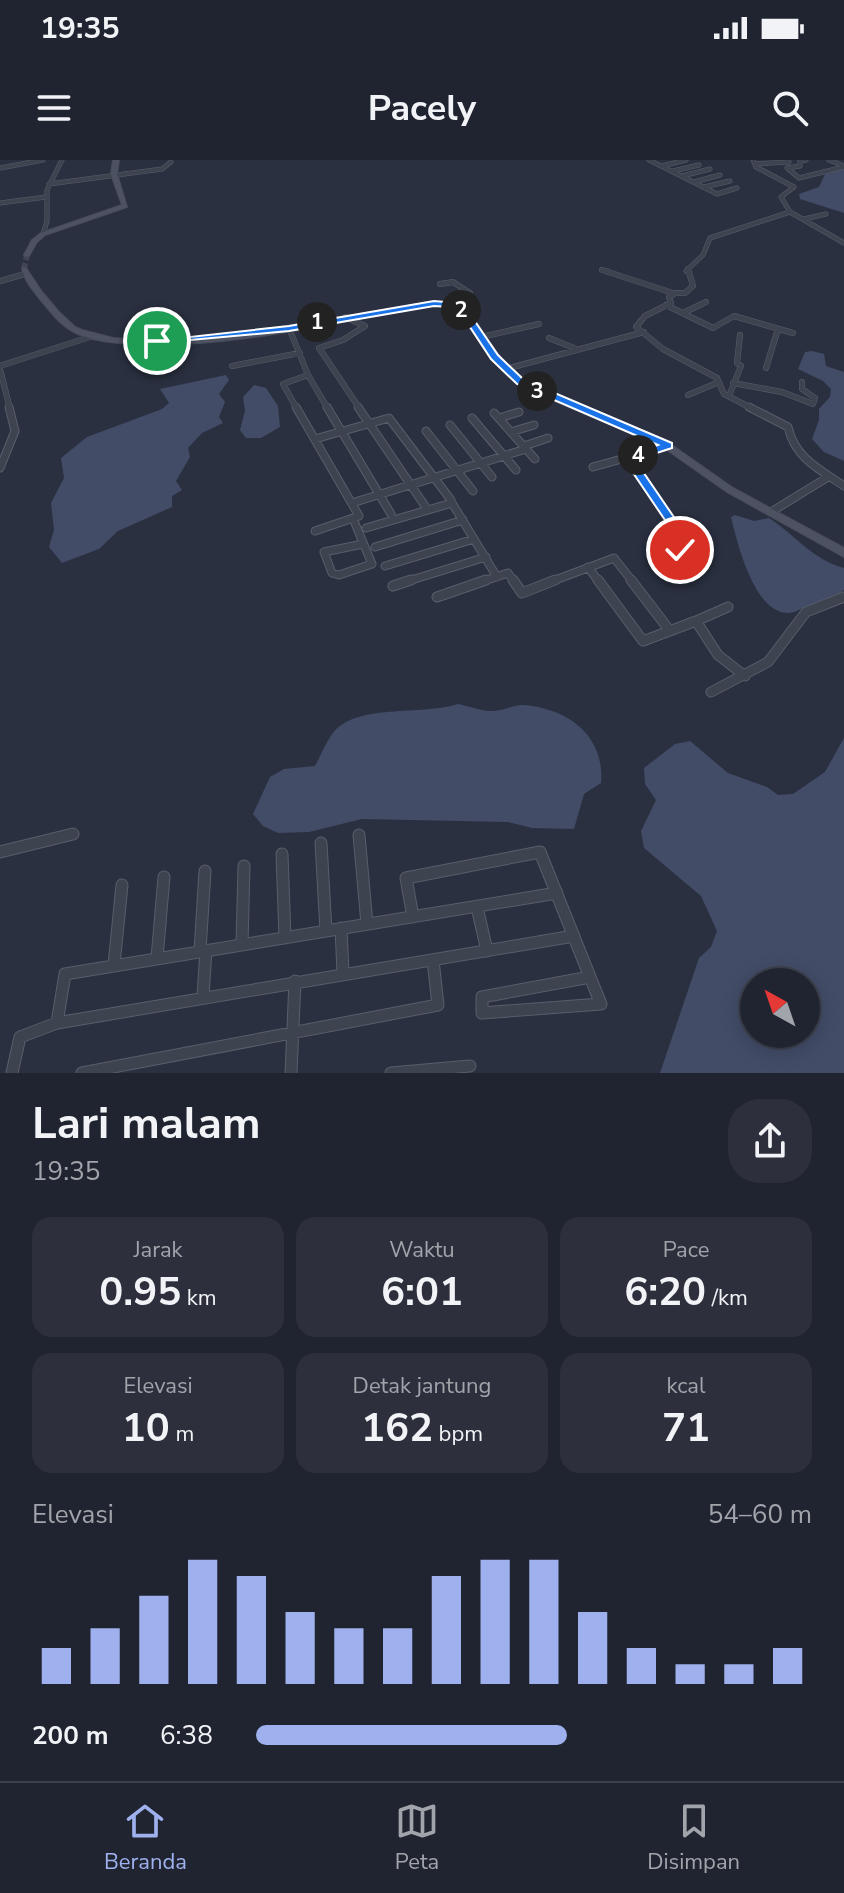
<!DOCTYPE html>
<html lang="id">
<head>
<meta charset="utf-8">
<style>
	body { margin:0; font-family:"Nunito Sans",sans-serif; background:#2d303c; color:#f1f3f6; height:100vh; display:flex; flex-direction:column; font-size:30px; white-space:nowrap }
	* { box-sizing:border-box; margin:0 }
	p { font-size:26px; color:#a2a4ab }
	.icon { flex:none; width:44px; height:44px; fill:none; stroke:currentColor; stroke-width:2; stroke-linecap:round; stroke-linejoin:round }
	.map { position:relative; height:913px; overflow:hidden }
	.drawer { display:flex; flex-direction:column; background:#202430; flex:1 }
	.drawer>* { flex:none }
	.needle { width:52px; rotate:320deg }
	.controls { position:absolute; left:740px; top:808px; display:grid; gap:16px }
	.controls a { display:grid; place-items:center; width:80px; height:80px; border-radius:50%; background:#202430; box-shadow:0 4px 20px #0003,0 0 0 2px #3d414c; font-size:40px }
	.pin { position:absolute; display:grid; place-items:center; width:68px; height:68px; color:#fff; margin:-34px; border:4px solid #fff; border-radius:50%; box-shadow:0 2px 8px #0007 }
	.km { position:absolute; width:40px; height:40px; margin:-20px; border-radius:50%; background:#222; color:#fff; font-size:22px; line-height:40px; text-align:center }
	.round { display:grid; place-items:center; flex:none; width:84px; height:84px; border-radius:32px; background:#2d303c }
	.summary { display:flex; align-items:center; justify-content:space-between; height:136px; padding:0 32px }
	h1 { font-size:44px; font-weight:700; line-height:60px }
	.stats { display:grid; grid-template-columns:repeat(3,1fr); gap:12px; height:136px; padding:8px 32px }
	.stats div { display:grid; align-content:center; border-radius:20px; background:#2d303c; text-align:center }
	.stats b { font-size:40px; font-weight:700 }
	.stats small { font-size:22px; font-weight:400 }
	.stats p { font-size:22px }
	.chart { height:224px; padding:16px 32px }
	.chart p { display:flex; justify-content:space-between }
	.chart svg { width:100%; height:144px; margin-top:8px; stroke:#9eb0ed; stroke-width:6 }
	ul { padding:0 32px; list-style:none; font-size:26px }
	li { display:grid; grid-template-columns:128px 96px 1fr; align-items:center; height:60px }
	li i { height:20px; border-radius:10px; background:#9eb0ed }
	.status { display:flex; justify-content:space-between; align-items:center; height:56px; padding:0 40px; background:#202430; direction:ltr }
	.status svg { height:22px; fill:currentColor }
	header { display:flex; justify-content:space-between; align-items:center; height:104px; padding:0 32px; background:#202430; font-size:36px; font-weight:700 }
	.tab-bar { display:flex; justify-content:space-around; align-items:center; height:112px; border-top:2px solid #3d414c; background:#202430; font-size:22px; color:#a2a4ab }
	.tab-bar a { display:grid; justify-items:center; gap:4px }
	.tab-bar .on { color:#9eb0ed }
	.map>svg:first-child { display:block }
	.water { fill:#424c67; fill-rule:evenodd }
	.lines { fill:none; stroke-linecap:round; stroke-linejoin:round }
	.secondary-tunnel { stroke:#404555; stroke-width:6; stroke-dasharray:6 3; stroke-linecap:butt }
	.street-far4-casing { stroke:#595e6b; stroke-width:5 }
	.street-far3-casing { stroke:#595e6b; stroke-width:6 }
	.street-far2-casing { stroke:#595e6b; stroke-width:9 }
	.street-far1-casing { stroke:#595e6b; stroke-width:11 }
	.street-casing { stroke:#595e6b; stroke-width:13 }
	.secondary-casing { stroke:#484c5a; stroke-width:2 }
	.street-far4 { stroke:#3e4350; stroke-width:4 }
	.street-far3 { stroke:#3e4350; stroke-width:5 }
	.street-far2 { stroke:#3e4350; stroke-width:7 }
	.street-far1 { stroke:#3e4350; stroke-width:9 }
	.street { stroke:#3e4350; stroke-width:11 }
	.secondary { fill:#4d5263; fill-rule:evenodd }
	.route { fill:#1a73e8; stroke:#fff; stroke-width:2 }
</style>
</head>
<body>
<div class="status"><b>19:35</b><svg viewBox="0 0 49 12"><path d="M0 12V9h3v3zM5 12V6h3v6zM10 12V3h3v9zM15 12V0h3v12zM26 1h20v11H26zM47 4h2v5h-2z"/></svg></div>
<header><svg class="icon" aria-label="menu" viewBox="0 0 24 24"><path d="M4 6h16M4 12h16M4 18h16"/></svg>Pacely<svg class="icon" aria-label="search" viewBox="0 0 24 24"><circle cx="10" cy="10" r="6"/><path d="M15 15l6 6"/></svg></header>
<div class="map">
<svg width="844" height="913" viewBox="0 0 844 913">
	<rect width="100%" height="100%" fill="#2a3040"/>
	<path class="water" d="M844 9V53L800 39 799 34 819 27 825 14Z
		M812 191 824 194 826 206 844 212V301L824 292 812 279 819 260V249L830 237 831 229 823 221 798 209 805 192Z
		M226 215 229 220 219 234 225 242 219 257 223 263 202 273 188 288 190 297 176 321 182 330 172 336V347L118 371 99 389 62 403 49 387 54 370 51 343 64 318 61 298 87 277 162 249 169 243 160 229Z
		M254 225 266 228 278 246 280 267 261 278H246L240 270 245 251 243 237Z
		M735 355 754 361 769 358C795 375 813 400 844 408V430C831 441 822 441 806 447 800 449 794 453 788 453 754 453 737 382 731 357Z
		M458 544C469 546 483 552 494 551 504 551 514 544 524 545 569 549 605 576 601 623L584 634 574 669 532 668 508 662 362 659 309 672 278 673 263 666 253 654 270 617 284 609 315 606C321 595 326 582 333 573 356 543 420 556 458 544Z
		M844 578V913H660L699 798 711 787 717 771 701 736 644 688 641 671 656 640 645 624 644 608 675 584 690 581 728 613 767 627 778 635 793 634 825 612ZM754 822H806V874H754Z"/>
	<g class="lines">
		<path class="secondary-tunnel" d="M24 109 27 95"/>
		<g class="street-far4-casing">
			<path id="street-far4" d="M649 0 717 34 737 28
				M753 0 756 7 794 27 781 37 790 52 844 83
				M806 0 800 1V6L787 8 799 18 844 7
				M829 0 844 6
				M755 4 789 2
				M662 6 686 0
				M0 8 43 0
				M673 11 699 5
				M682 16 710 9
				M694 22 720 15
				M49 24 162 9 171 2
				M704 27 730 21
				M0 43 46 37
				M804 59 826 54
				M43 74 47 61V30L62 0
				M602 110 608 111
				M686 111 703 95 710 78 790 52"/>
		</g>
		<g class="street-far3-casing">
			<path id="street-far3" d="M602 110 673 133H685L693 126 688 109
				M0 121 25 114
				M440 124 453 122 470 133 455 146
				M674 134 669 137 671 143 645 156 636 167 663 189 717 218 724 234 753 249
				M666 145 713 168 734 156 793 173
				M683 153 706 142
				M345 157 365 166 343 180 319 188 360 249
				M289 168 308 215 328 249
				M481 177 539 164
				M549 178 574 188
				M0 206 93 176
				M232 206 300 193
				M766 208 778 169
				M0 209 10 249
				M506 209 644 172
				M733 223 782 232 813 244 815 238 802 229V222
				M688 235 719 222
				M729 236 741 206 737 203 740 175
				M297 249 283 224 308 215"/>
		</g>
		<g class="street-far2-casing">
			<path id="street-far2" d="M296 247 359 356 315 371
				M327 247 391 354
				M358 247 425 346
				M749 247 788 267C795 298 819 309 844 326
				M494 253 526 289
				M472 258 516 310
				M499 258 519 252
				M450 265 492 317
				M426 271 473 331
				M511 272 534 265
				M315 279 389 258 451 340
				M524 286 548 278
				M629 298 678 372V387L693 401
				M593 307 668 286
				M0 308 15 271 9 247
				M352 343 526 289 535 299
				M771 352 828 317
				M354 361 372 404 339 415 332 413 324 392 363 384
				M366 368 452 343 497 417
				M375 387 463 360
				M385 406 474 379
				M588 407 599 422
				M405 422 486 397
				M481 422 508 413 514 422
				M550 422 614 398 633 422"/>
		</g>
		<g class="street-far1-casing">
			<path id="street-far1" d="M513 420 522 433 555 420
				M598 420 643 481 696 461
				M631 420 670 471
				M393 426 411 420
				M437 437 486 420
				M728 447 696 461 718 495 745 516
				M711 532 768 502 806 452 844 437"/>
		</g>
		<g class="street-casing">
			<path id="street" d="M359 675 367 764
				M321 683 326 771
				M0 692 73 674
				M282 694 285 778
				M477 747 487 791
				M413 757 406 718 540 692 590 817
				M341 768 343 813
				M242 784 244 706
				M200 791 205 711
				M157 798 164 717
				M114 805 122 725
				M590 817 601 844 482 853V837Z
				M203 836 206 790
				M57 863 65 814 557 733
				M12 913 20 877 57 863 574 776
				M82 913 438 845 433 800
				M291 913 295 821
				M391 913 470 906"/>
		</g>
		<g class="secondary-casing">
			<path id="secondary" d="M113 0H119L117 14 127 47 45 75 37 82 29 96H25L24 95 32 80 41 73 122 45 111 14Z
				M22 108H26L42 132 59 152 75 167 82 170 113 178 154 180 201 178 301 164 429 142H452L465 149 504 202 530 224 666 281 733 328 844 388V397L727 332 660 285 524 228 498 206 459 153 448 146H429C332 162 232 189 133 184 114 183 91 181 74 172 60 165 49 150 39 138 32 129 23 118 22 108Z"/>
		</g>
		<use href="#street-far4" class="street-far4"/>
		<use href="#street-far3" class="street-far3"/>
		<use href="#street-far2" class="street-far2"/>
		<use href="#street-far1" class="street-far1"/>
		<use href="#street" class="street"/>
		<use href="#secondary" class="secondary"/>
	</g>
	<path class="route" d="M434 141 456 143 470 154 498 195 524 220 672 283V288L635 300 680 366 684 393H676L669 366 623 298 658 285 517 224 491 199 464 158 451 147 434 146 289 171 157 183 153 181 289 166Z"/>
</svg>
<div class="controls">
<a><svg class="needle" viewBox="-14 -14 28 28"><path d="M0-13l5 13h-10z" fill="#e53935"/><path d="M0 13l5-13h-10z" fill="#a2a4ab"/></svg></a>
</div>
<div class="pin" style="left:157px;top:181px;background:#1e9e55"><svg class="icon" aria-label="arrive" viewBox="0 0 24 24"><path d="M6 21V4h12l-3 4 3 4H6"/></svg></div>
<div class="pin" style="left:680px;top:390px;background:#d93025"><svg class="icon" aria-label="check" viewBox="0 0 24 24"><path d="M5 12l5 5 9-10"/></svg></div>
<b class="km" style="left:317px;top:162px">1</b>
<b class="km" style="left:461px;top:150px">2</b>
<b class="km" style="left:537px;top:231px">3</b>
<b class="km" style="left:638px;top:295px">4</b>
</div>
<section class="drawer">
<div class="summary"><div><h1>Lari malam</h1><p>19:35</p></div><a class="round"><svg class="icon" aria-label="share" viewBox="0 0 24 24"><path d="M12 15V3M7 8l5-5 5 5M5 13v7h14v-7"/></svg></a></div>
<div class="stats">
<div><p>Jarak</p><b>0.95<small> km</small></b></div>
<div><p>Waktu</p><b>6:01</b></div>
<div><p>Pace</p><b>6:20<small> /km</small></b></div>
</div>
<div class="stats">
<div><p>Elevasi</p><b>10<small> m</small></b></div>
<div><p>Detak jantung</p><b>162<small> bpm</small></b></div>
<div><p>kcal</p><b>71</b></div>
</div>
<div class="chart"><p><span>Elevasi</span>54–60 m</p>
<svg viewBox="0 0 160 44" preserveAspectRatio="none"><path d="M5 44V33M15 44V27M25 44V17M35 44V6M45 44V11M55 44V22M65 44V27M75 44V27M85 44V11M95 44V6M105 44V6M115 44V22M125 44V33M135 44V38M145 44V38M155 44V33"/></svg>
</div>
<ul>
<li><b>200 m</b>6:38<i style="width:56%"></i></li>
</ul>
</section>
<nav class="tab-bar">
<a class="on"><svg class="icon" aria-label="home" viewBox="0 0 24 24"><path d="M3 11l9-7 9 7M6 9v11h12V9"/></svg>Beranda</a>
<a><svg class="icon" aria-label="map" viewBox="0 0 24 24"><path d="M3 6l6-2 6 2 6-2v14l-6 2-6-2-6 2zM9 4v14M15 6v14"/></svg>Peta</a>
<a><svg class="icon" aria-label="saved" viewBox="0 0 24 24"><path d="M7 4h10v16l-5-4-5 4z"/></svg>Disimpan</a>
</nav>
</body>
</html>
